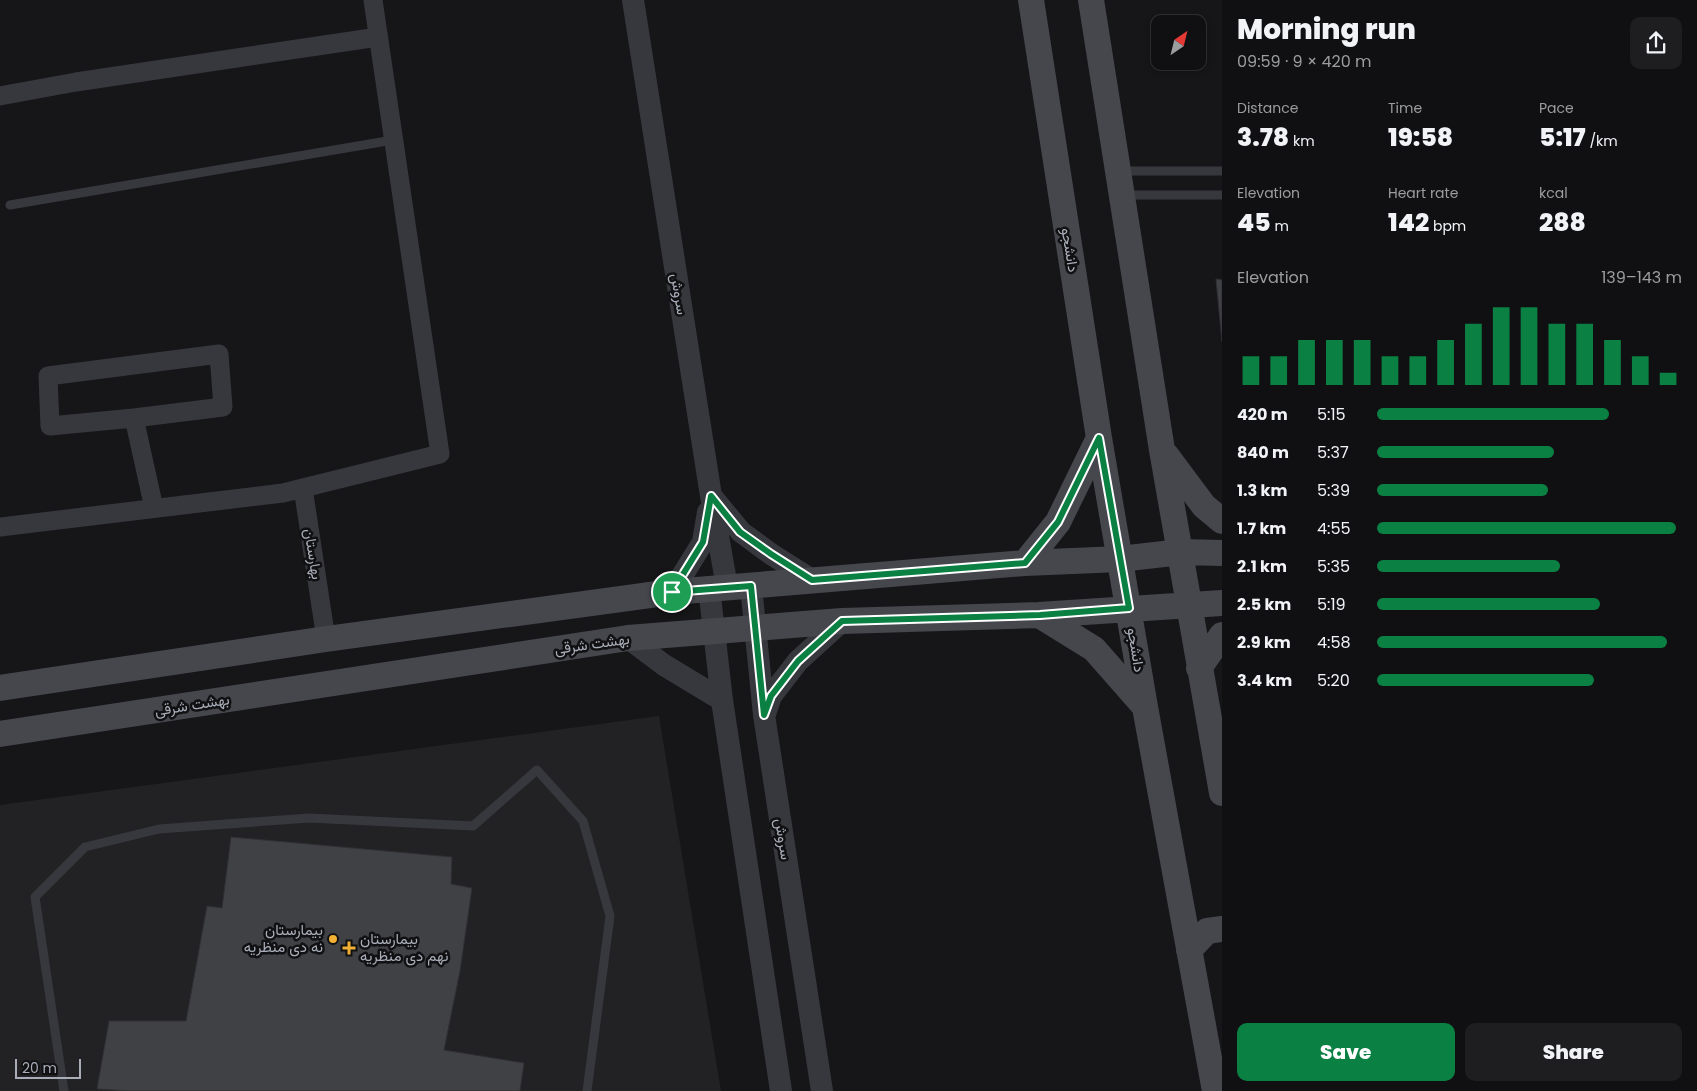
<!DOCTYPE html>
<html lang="en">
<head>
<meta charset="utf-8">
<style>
	body { margin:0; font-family:Poppins,Vazirmatn,sans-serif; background:#1e1e20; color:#f1f3f6; height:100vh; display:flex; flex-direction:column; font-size:19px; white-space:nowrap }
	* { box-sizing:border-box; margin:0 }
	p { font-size:16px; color:#9c9d9f }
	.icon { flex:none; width:28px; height:28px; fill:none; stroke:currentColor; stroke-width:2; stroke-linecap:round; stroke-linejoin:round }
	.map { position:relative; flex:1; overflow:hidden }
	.panel { display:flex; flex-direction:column; background:#101012; width:475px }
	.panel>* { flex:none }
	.needle { width:32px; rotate:35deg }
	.controls { position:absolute; left:1151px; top:15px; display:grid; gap:10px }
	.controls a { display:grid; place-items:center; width:55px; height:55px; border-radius:10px; background:#101012; box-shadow:0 2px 8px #0003,0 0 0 1px #303032; font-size:25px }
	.scale { position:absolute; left:15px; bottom:12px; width:66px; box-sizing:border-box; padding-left:5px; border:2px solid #a8adb8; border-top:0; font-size:14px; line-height:18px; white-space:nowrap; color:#a8adb8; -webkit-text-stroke:4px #111113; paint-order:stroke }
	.pin { position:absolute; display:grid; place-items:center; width:42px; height:42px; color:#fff; margin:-21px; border:2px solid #fff; border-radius:50%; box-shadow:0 1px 5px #0007 }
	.round { display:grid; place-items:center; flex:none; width:52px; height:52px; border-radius:10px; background:#1e1e20 }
	.head { display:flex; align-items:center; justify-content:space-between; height:85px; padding:0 15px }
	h1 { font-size:28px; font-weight:800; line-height:38px }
	.figures { display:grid; grid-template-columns:repeat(3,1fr); gap:8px; height:85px; padding:5px 15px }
	.figures div { display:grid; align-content:center }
	.figures b { font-size:25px; font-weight:800 }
	.figures small { font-size:14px; font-weight:400 }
	.figures p { font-size:14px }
	.chart { height:140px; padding:10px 15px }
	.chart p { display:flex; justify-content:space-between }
	.chart svg { width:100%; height:90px; margin-top:5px; stroke:#0b8043; stroke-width:6 }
	.action { display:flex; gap:10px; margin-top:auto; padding:10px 15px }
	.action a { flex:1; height:58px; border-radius:10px; background:#0b8043; color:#fff; font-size:20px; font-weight:800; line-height:58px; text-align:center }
	.action a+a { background:#1e1e20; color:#f1f3f6 }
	ul { padding:0 15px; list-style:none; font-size:16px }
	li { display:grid; grid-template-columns:80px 60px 1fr; align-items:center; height:38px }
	li i { height:12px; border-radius:6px; background:#0b8043 }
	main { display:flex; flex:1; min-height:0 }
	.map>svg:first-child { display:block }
	.built { fill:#222225 }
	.building { fill:#404145; stroke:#303034 }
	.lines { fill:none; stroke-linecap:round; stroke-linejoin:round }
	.service { stroke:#37383d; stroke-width:9 }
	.minor { stroke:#37383d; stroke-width:19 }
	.tertiary { stroke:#37383d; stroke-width:22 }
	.secondary { stroke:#45474d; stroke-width:26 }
	.route-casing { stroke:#fff; stroke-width:10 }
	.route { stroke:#0b8043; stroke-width:6 }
	.poi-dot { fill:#f2b134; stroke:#111113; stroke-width:2 }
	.labels { text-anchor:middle; stroke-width:5; stroke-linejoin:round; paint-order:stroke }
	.street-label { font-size:15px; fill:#a8adb8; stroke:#111113 }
	.poi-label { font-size:15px; fill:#a8adb8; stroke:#111113; text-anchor:end }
</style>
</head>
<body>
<main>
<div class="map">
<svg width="1222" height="1091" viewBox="0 0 1222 1091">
	<rect width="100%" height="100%" fill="#161618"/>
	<path class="built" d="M659 716 721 1091H0V805Z"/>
	<path class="building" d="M1216 279 1222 280V342Z
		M231 837 452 857 451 884 472 888 460 971 444 1050 524 1063 520 1091H128L97 1089 109 1021H186L207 906 222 908Z"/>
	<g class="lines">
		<path class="service" d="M1121 171H1222
			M1125 195H1222
			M10 205 393 140
			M64 1091 35 897 85 847 159 829 309 818 473 826 537 770 583 821 610 916 587 1091"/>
		<path class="minor" d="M0 96 76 82 378 37
			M134 418 50 426 48 376 219 354 223 407 134 418 154 508
			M303 488 440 454 373 0
			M0 527 283 493 303 488 326 639"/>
		<path class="tertiary" d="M633 0 711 496 727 587
			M712 497 741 532 771 554 812 580
			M751 586 764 715 822 1091
			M709 588 722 700 781 1091
			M672 592 703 542 708 512
			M628 638 664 665 722 700
			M765 714 771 696 798 661 842 621"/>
		<path class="secondary" d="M1031 0 1099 438 1145 707 1215 1091
			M1091 0 1162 450 1222 793
			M1166 455 1204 506 1222 521
			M1025 563 1058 522 1099 438
			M1039 615 1094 649 1145 707
			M1199 668 1222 635
			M0 688 326 639 672 592 1025 563 1120 559 1181 552 1222 553
			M0 734 628 638 842 621 1039 615 1222 603
			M1189 950 1207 931 1222 929"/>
	</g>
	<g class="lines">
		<g class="route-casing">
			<path id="route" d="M1099 438 1129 608 1040 615 842 621 798 661 771 696 764 715 751 586 672 592 703 542 711 496 740 532 771 554 812 580 1025 563 1058 522Z"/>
		</g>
		<use href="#route" class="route"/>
	</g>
	<g class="poi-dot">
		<circle cx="333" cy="939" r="5"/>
		<path d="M346.5 940.5h5v5h5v5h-5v5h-5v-5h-5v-5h5z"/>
	</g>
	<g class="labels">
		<g class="street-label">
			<text transform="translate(1070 250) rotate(81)" y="5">دانشجو</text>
			<text transform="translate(679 294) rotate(81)" y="5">سروش</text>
			<text transform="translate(313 554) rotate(81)" y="5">بهارستان</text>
			<text transform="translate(592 644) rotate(-8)" y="5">بهشت شرقی</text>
			<text transform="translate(1136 650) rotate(81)" y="5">دانشجو</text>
			<text transform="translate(192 705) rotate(-9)" y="5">بهشت شرقی</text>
			<text transform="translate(783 839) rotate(81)" y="5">سروش</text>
		</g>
		<g class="poi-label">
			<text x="323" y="935">بیمارستان<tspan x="323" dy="17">نه دی منظریه</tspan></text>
			<text x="360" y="944" text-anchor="start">بیمارستان<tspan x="360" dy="17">نهم دی منظریه</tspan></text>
		</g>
	</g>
</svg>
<div class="controls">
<a><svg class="needle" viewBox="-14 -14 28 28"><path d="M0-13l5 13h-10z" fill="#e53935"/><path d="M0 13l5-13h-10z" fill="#9c9d9f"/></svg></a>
</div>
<div class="scale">20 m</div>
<div class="pin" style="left:672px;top:592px;background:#1e9e55"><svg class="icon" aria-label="arrive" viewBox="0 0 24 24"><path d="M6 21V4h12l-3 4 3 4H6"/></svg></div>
</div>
<section class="panel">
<div class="head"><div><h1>Morning run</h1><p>09:59 · 9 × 420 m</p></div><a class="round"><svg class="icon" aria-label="share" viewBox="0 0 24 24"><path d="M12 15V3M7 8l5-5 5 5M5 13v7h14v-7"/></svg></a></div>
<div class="figures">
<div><p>Distance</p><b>3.78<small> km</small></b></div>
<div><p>Time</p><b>19:58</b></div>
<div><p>Pace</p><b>5:17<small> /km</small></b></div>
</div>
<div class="figures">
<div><p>Elevation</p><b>45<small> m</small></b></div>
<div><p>Heart rate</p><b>142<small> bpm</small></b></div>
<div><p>kcal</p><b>288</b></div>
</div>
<div class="chart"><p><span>Elevation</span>139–143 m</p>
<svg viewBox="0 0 160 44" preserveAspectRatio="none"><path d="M5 44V30M15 44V30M25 44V22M35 44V22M45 44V22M55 44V30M65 44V30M75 44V22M85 44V14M95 44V6M105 44V6M115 44V14M125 44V14M135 44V22M145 44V30M155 44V38"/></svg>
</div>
<ul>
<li><b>420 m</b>5:15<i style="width:76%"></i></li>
<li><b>840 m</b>5:37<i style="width:58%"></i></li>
<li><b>1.3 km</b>5:39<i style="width:56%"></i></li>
<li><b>1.7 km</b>4:55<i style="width:98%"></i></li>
<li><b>2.1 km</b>5:35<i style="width:60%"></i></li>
<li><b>2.5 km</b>5:19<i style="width:73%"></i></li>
<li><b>2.9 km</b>4:58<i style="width:95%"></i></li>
<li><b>3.4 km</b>5:20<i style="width:71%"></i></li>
</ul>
<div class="action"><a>Save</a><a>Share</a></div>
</section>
</main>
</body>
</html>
